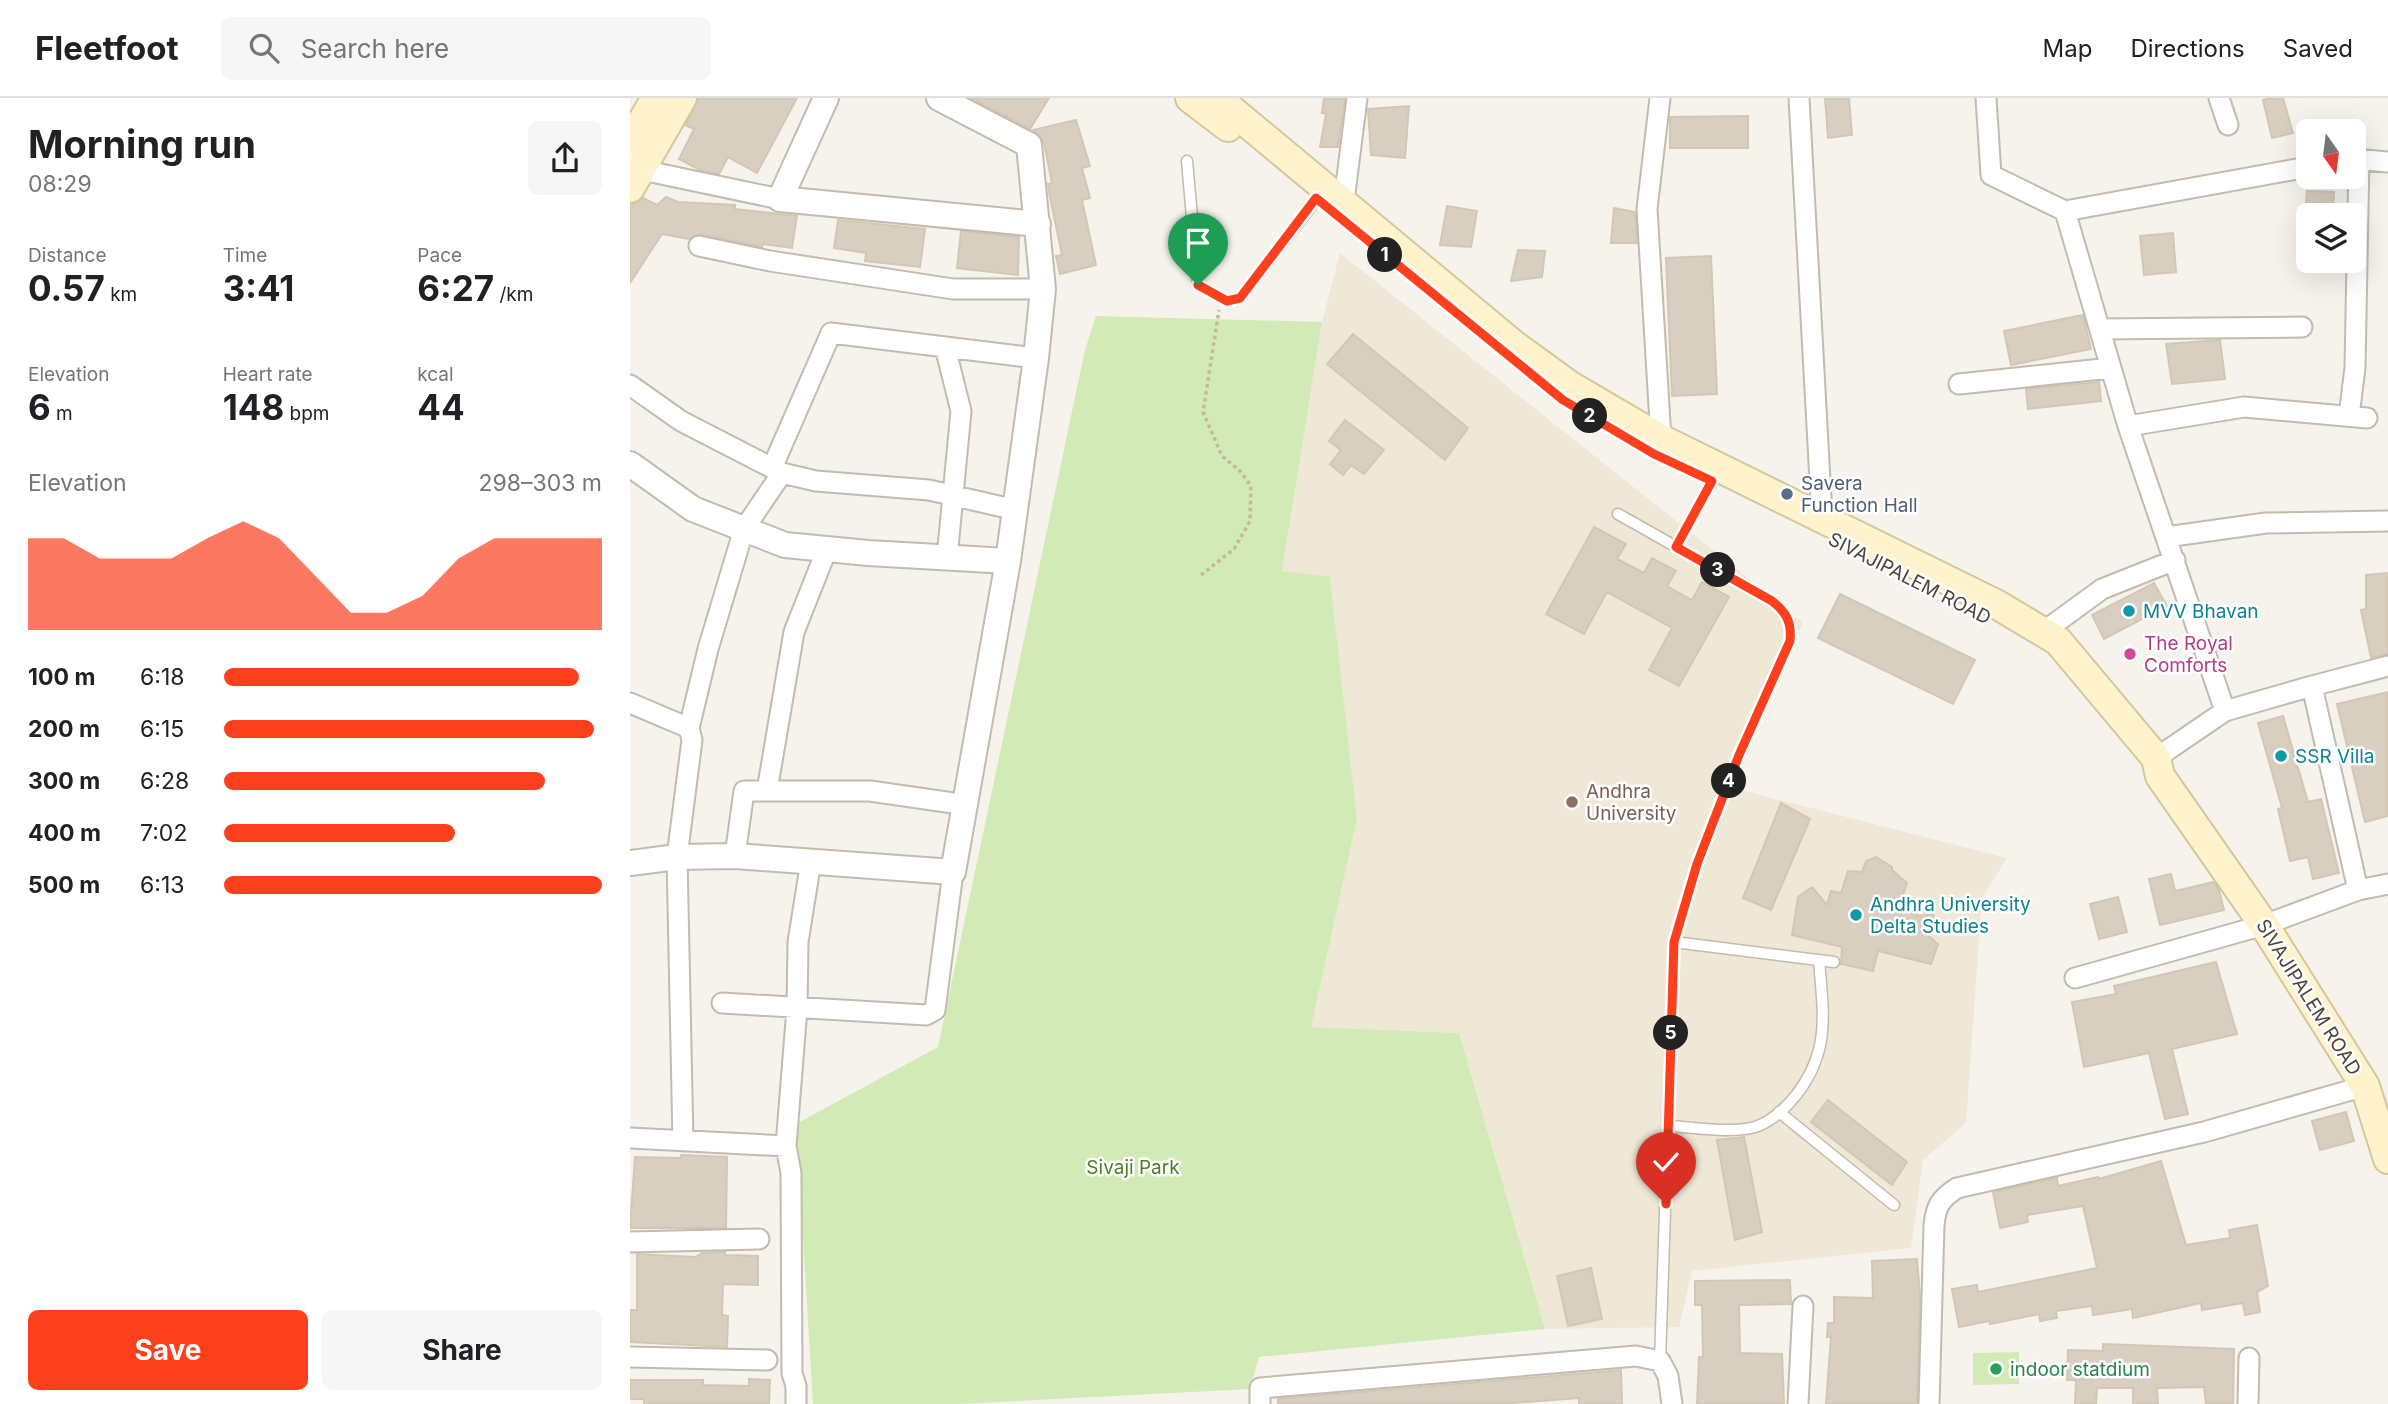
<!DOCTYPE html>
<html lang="en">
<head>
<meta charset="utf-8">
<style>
	body { margin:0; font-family:Inter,sans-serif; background:#f6f6f6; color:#202124; height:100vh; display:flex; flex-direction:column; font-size:26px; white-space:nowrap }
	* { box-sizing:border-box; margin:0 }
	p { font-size:23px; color:#757577 }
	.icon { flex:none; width:38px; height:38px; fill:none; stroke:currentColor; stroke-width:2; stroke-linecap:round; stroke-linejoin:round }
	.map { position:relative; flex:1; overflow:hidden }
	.details { display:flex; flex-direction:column; background:#fff; width:630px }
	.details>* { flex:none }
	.needle { width:46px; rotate:166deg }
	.fabs { position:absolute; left:1666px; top:21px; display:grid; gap:14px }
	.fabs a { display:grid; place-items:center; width:70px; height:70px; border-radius:10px; background:#fff; box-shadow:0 7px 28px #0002; font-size:35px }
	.pin { position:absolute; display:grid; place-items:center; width:60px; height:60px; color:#fff; margin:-72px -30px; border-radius:50% 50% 50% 0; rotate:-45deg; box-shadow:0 0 7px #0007 }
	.pin .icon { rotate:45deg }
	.km { position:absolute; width:35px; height:35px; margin:-18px; border-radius:50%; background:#222; color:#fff; font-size:19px; line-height:35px; text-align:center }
	.round { display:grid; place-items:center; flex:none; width:74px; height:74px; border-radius:10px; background:#f6f6f6 }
	.headline { display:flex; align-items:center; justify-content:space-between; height:119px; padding:0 28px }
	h1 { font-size:38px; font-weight:700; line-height:52px }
	.figures { display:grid; grid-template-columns:repeat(3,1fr); gap:10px; height:119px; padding:7px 28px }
	.figures div { display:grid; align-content:center }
	.figures b { font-size:35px; font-weight:700 }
	.figures small { font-size:19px; font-weight:400 }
	.figures p { font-size:19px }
	.chart { height:196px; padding:14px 28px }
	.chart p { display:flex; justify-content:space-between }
	.chart svg { width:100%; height:126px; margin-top:7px; fill:#fc3f1d; opacity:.7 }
	.button { display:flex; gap:14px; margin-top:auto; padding:14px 28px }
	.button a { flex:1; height:80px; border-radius:10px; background:#fc3f1d; color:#fff; font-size:28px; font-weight:700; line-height:80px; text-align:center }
	.button a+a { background:#f6f6f6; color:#202124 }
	ul { padding:0 28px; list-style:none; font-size:23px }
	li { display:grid; grid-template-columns:112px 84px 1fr; align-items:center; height:52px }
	li i { height:18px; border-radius:9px; background:#fc3f1d }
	header { display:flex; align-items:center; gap:42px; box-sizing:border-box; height:98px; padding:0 35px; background:#fff; border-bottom:2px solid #e0e0e0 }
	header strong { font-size:33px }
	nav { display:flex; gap:38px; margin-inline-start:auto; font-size:24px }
	.search { width:490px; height:63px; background:#f6f6f6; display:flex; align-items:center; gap:18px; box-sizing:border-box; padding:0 24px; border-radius:10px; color:#757577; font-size:26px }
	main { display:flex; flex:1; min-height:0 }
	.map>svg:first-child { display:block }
	.education { fill:#efe8d6 }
	.green { fill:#d2eab5 }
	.building { fill:#d8cfc1; stroke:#d3c7b4; stroke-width:2 }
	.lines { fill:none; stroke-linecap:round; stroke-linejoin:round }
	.service-casing { stroke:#c2bbae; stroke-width:13 }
	.minor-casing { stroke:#c2bbae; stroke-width:23 }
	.tertiary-casing { stroke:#c2bbae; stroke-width:28 }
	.secondary-casing { stroke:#d6c79b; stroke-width:32 }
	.path { stroke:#c4b79f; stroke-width:3.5; stroke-dasharray:3.5 3.5; stroke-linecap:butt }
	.service { stroke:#fff; stroke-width:10 }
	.minor { stroke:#fff; stroke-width:19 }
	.tertiary { stroke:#fff; stroke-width:24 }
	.secondary { stroke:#fff3cd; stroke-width:28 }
	.route-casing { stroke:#fff; stroke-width:14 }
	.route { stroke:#fc3f1d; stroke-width:9 }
	.service-dot { fill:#5c6f8a; stroke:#fff; stroke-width:2.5 }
	.culture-dot { fill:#0f9aa8; stroke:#fff; stroke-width:2.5 }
	.hotel-dot { fill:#d1479c; stroke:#fff; stroke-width:2.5 }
	.education-dot { fill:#8d6e63; stroke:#fff; stroke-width:2.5 }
	.leisure-dot { fill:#2e9e5b; stroke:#fff; stroke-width:2.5 }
	.labels { text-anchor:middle; stroke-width:5; stroke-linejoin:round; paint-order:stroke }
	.service-label { font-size:19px; fill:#4e5e75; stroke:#fff; text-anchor:start }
	.street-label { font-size:19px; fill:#4b4439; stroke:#fff }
	.culture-label { font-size:19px; fill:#0d838f; stroke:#fff; text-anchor:start }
	.hotel-label { font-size:19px; fill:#b23c85; stroke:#fff; text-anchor:start }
	.education-label { font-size:19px; fill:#785e54; stroke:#fff; text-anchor:start }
	.park-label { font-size:19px; fill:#4a7f2a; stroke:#fff }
	.leisure-label { font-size:19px; fill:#27864d; stroke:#fff; text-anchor:start }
</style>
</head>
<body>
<header>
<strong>Fleetfoot</strong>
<div class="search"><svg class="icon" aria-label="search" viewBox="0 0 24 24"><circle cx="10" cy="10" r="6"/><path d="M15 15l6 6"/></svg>Search here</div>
<nav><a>Map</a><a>Directions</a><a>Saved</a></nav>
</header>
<main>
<section class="details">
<div class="headline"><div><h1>Morning run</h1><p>08:29</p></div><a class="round"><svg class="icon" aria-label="share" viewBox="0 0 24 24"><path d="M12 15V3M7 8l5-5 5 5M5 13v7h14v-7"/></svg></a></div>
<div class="figures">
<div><p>Distance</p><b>0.57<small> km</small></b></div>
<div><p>Time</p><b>3:41</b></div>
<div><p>Pace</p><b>6:27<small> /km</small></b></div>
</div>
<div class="figures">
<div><p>Elevation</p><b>6<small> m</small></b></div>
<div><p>Heart rate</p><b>148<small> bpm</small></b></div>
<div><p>kcal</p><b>44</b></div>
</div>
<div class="chart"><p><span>Elevation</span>298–303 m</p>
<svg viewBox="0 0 160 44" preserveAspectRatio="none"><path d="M0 44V12L10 12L20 19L30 19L40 19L50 12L60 6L70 12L80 25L90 38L100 38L110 32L120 19L130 12L140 12L150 12L160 12V44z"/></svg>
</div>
<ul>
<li><b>100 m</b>6:18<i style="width:94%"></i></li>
<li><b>200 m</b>6:15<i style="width:98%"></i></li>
<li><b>300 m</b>6:28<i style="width:85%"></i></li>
<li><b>400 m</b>7:02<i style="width:61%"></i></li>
<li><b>500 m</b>6:13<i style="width:100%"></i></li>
</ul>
<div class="button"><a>Save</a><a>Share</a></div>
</section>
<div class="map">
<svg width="1758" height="1306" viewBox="0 0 1758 1306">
	<rect width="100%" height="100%" fill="#f6f3ec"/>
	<path class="education" d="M710 155 1173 524 1095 688 1377 760 1352 800 1336 1025 1293 1062 1281 1150 1062 1173 1049 1229 915 1231 829 935 681 929 727 721 700 480 652 473 692 224Z"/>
	<path class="green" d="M466 218 692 224 652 473 700 479 727 721 681 929 829 935 915 1231 629 1259 620 1291 329 1306H183L166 1026 308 949 455 252Z
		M1389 1254V1286L1343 1287V1255Z"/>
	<path class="building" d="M69 0H167L127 75 98 59 89 76 70 72 49 61 64 31 55 27Z
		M341 0H419L400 31Z
		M694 0H715L708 49H690L696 16 692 15Z
		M1195 0H1219L1222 37 1198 40Z
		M1641 0H1653L1663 35 1642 40 1633 2Z
		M779 8 775 60 741 57 738 11Z
		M1118 18V50H1040V19Z
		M446 22 460 68 452 70 460 100 452 102 466 167 430 176 426 158 432 157 419 94 418 86 422 85 414 45 403 32Z
		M1677 93 1704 94 1703 117H1675Z
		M36 99 48 104 105 107V111L167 118 162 150 133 146 132 149 127 148 72 136 59 141 32 136 0 185V108L13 100 27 107Z
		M817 108 847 113 841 149 810 147Z
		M984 110 1005 114 1007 145H981Z
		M208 122 295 131 290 169 235 163 236 155 204 150Z
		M331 133 389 139 388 177 327 170Z
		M1543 135 1546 174 1514 177 1510 138Z
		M888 152 915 153 912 179 881 183Z
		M1081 158 1087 296 1042 298 1036 160Z
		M1453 217 1461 251 1381 267 1374 233Z
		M723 236 838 330 815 362 697 266Z
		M1590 242 1595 281 1542 286 1536 246Z
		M1469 284 1471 303 1398 311 1396 291Z
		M715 322 754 352 734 376 721 367 713 377 700 366 711 352 699 343Z
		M964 429 996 446 987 461 1014 475 1022 460 1046 473 1037 488 1062 502 1072 484 1099 499 1049 588 1019 572 1042 530 977 494 954 536 916 516Z
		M1758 475V556L1741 560 1731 512 1736 511V477Z
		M1524 485 1537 508 1474 541 1462 517Z
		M1210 496 1345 562 1323 606 1188 540Z
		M1758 594V718L1735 724 1707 606Z
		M1653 618 1678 704 1691 701 1709 775 1683 781 1678 759 1660 763 1648 711 1652 710 1628 625Z
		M1151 705 1180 721 1141 812 1113 800Z
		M1246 759 1262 769V772L1277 785 1271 803 1288 807 1287 818 1303 816 1307 831 1295 835 1308 846 1301 866 1248 853 1243 873 1211 866 1212 849 1162 837 1168 799 1182 789 1197 807 1201 793 1211 795 1218 773 1232 774 1236 763Z
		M1541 776 1545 793 1584 784 1589 792 1594 812 1530 827 1519 781Z
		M1488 799 1497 834 1469 841 1460 806Z
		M1586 864 1607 936 1542 951 1558 1016 1535 1021 1519 955 1454 969 1442 904 1486 896 1484 888Z
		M1198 1002 1277 1064 1262 1087 1181 1024Z
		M1716 1014 1724 1043 1690 1052 1682 1023Z
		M1114 1039 1132 1134 1105 1142 1087 1042Z
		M51 1057 97 1059 96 1130H0L5 1059 51 1060Z
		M1531 1063 1556 1147 1600 1140 1599 1132 1627 1127 1638 1188 1627 1194 1630 1214 1615 1217 1613 1205 1572 1212 1571 1205 1503 1220 1502 1211 1463 1217 1462 1208 1426 1213 1427 1220 1410 1223 1409 1216 1360 1226 1359 1223 1329 1229 1322 1191 1347 1187 1348 1194 1467 1170 1453 1108 1397 1117 1398 1124 1370 1130 1363 1094 1427 1080 1428 1088 1468 1079 1469 1081Z
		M95 1154V1157L128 1158V1187L93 1186 92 1217 98 1218 97 1249 0 1244V1212H7V1156L66 1159 72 1155Z
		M1287 1161 1290 1199 1287 1306H1196L1201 1239H1197L1198 1225H1204V1199L1243 1200 1242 1163Z
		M961 1170 972 1221 938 1228 927 1178Z
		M1160 1182 1161 1206 1109 1207 1110 1255 1152 1256 1154 1306H1067L1069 1259H1073L1072 1207H1065V1183Z
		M1473 1246 1604 1251 1603 1306H1576L1574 1289 1527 1290 1528 1306H1503V1290H1467L1466 1306H1445L1446 1282H1437L1438 1252 1473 1253Z
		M991 1272 992 1306H949V1300L870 1306H648V1301Z
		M119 1281 140 1282 139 1306H14V1301H0V1282H73V1287L119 1288Z"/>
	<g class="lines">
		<g class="service-casing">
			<path id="service" d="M557 63 568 187 597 203 610 200 694 92
				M988 416 1142 503C1156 514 1162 524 1160 543L1109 657 1067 767 1044 844 1030 1263
				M1046 449 1082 383
				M1044 844 1204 864
				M1149 1014 1264 1107
				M1038 1028C1065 1029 1098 1036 1125 1029 1141 1024 1157 1009 1167 996 1201 951 1193 915 1189 862"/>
		</g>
		<g class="minor-casing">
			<path id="minor" d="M1030 0 1017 111 1031 341
				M1169 0 1192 419
				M1356 0 1361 77 1435 113 1498 328 1595 613 1682 588 1728 792
				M1589 0 1598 27
				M1724 61 1758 64
				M1 66 12 72 150 101
				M708 112 714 103 727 0
				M1435 113 1678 69
				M69 148 140 163 323 191H413
				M1470 231 1672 229
				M315 249 331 313 317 460
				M1329 286 1481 270
				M0 287 51 323 152 375 186 383 299 392 386 412
				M1719 318 1725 270 1729 60
				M1498 328 1614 309 1737 320
				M142 370 201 235 406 260
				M1536 439 1636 425 1758 423
				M1413 534 1472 491 1545 462
				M1682 588 1758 568
				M0 605 59 630 62 642 47 759 53 1043
				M59 630 78 551 114 431 152 375
				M1526 660 1595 613
				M137 693 164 534 197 451
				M105 758 114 693H240L337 707
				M1445 880 1634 827 1728 792 1758 786
				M92 905 296 917 305 912 323 774
				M0 1040 156 1048
				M0 1144 129 1141
				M0 1259 137 1262
				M166 1306V1288L162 1275 161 1075 156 1048 167 910 168 844 181 763
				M630 1306V1290L1006 1258 1030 1263 1038 1278 1042 1306
				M1168 1306 1173 1208
				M1299 1306 1304 1127C1306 1108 1310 1101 1327 1090L1574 1034 1735 988
				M1618 1306 1619 1260"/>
		</g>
		<g class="tertiary-casing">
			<path id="tertiary" d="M196 0 150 101 408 126
				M0 366 63 411 155 447 238 455 378 463
				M0 765 47 759 105 758 323 774 378 463 406 260 413 191 399 47 309 0"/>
		</g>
		<g class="secondary-casing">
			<path id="secondary" d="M560 0 598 29
				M587 0 884 247 939 287 1031 341 1366 506 1428 543 1526 660 1530 678 1634 827 1735 988 1758 1061
				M0 44 26 0
				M0 90 52 0"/>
		</g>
		<path class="path" d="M571 477 604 451 620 423 621 388 610 373 592 358 573 314 589 212"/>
		<use href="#service" class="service"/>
		<use href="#minor" class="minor"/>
		<use href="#tertiary" class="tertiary"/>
		<use href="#secondary" class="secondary"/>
	</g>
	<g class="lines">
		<g class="route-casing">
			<path id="route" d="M568 187 597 203 610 200 686 100 933 302 1024 356 1082 383 1046 449 1142 503C1156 514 1162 524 1160 543L1109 657 1067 766 1044 844 1036 1106"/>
		</g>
		<use href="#route" class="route"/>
	</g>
	<circle class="service-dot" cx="1157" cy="396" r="7"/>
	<g class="culture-dot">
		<circle cx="1499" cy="513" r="7"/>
		<circle cx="1651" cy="658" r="7"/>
		<circle cx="1226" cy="817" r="7"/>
	</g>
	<circle class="hotel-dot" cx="1500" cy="556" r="7"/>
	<circle class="education-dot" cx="942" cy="704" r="7"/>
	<circle class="leisure-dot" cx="1366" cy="1271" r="7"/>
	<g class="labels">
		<g class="service-label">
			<text x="1171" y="392">Savera<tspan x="1171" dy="22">Function Hall</tspan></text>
		</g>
		<g class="street-label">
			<text transform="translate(1280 480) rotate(27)" y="7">SIVAJIPALEM ROAD</text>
			<text transform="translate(1679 899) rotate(58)" y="7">SIVAJIPALEM ROAD</text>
		</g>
		<g class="culture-label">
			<text x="1513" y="520">MVV Bhavan</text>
			<text x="1665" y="665">SSR Villa</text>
			<text x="1240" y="813">Andhra University<tspan x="1240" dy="22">Delta Studies</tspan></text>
		</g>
		<g class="hotel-label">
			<text x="1514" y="552">The Royal<tspan x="1514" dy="22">Comforts</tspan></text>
		</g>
		<g class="education-label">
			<text x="956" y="700">Andhra<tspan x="956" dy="22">University</tspan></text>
		</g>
		<g class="park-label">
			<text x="503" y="1076">Sivaji Park</text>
		</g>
		<g class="leisure-label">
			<text x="1380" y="1278">indoor statdium</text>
		</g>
	</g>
</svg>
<div class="fabs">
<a><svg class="needle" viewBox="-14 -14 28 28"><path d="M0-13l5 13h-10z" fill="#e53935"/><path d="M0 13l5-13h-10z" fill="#757577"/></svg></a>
<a><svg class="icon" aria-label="layers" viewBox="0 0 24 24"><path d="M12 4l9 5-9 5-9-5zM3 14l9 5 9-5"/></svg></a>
</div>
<div class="pin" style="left:568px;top:187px;background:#1e9e55"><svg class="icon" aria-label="arrive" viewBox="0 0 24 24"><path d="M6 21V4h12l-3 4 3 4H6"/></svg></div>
<div class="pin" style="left:1036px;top:1106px;background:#d93025"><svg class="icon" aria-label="check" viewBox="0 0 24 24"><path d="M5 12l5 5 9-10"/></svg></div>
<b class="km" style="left:755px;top:157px">1</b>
<b class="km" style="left:960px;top:318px">2</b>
<b class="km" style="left:1088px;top:472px">3</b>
<b class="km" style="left:1099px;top:683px">4</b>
<b class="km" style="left:1041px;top:935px">5</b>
</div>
</main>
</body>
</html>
